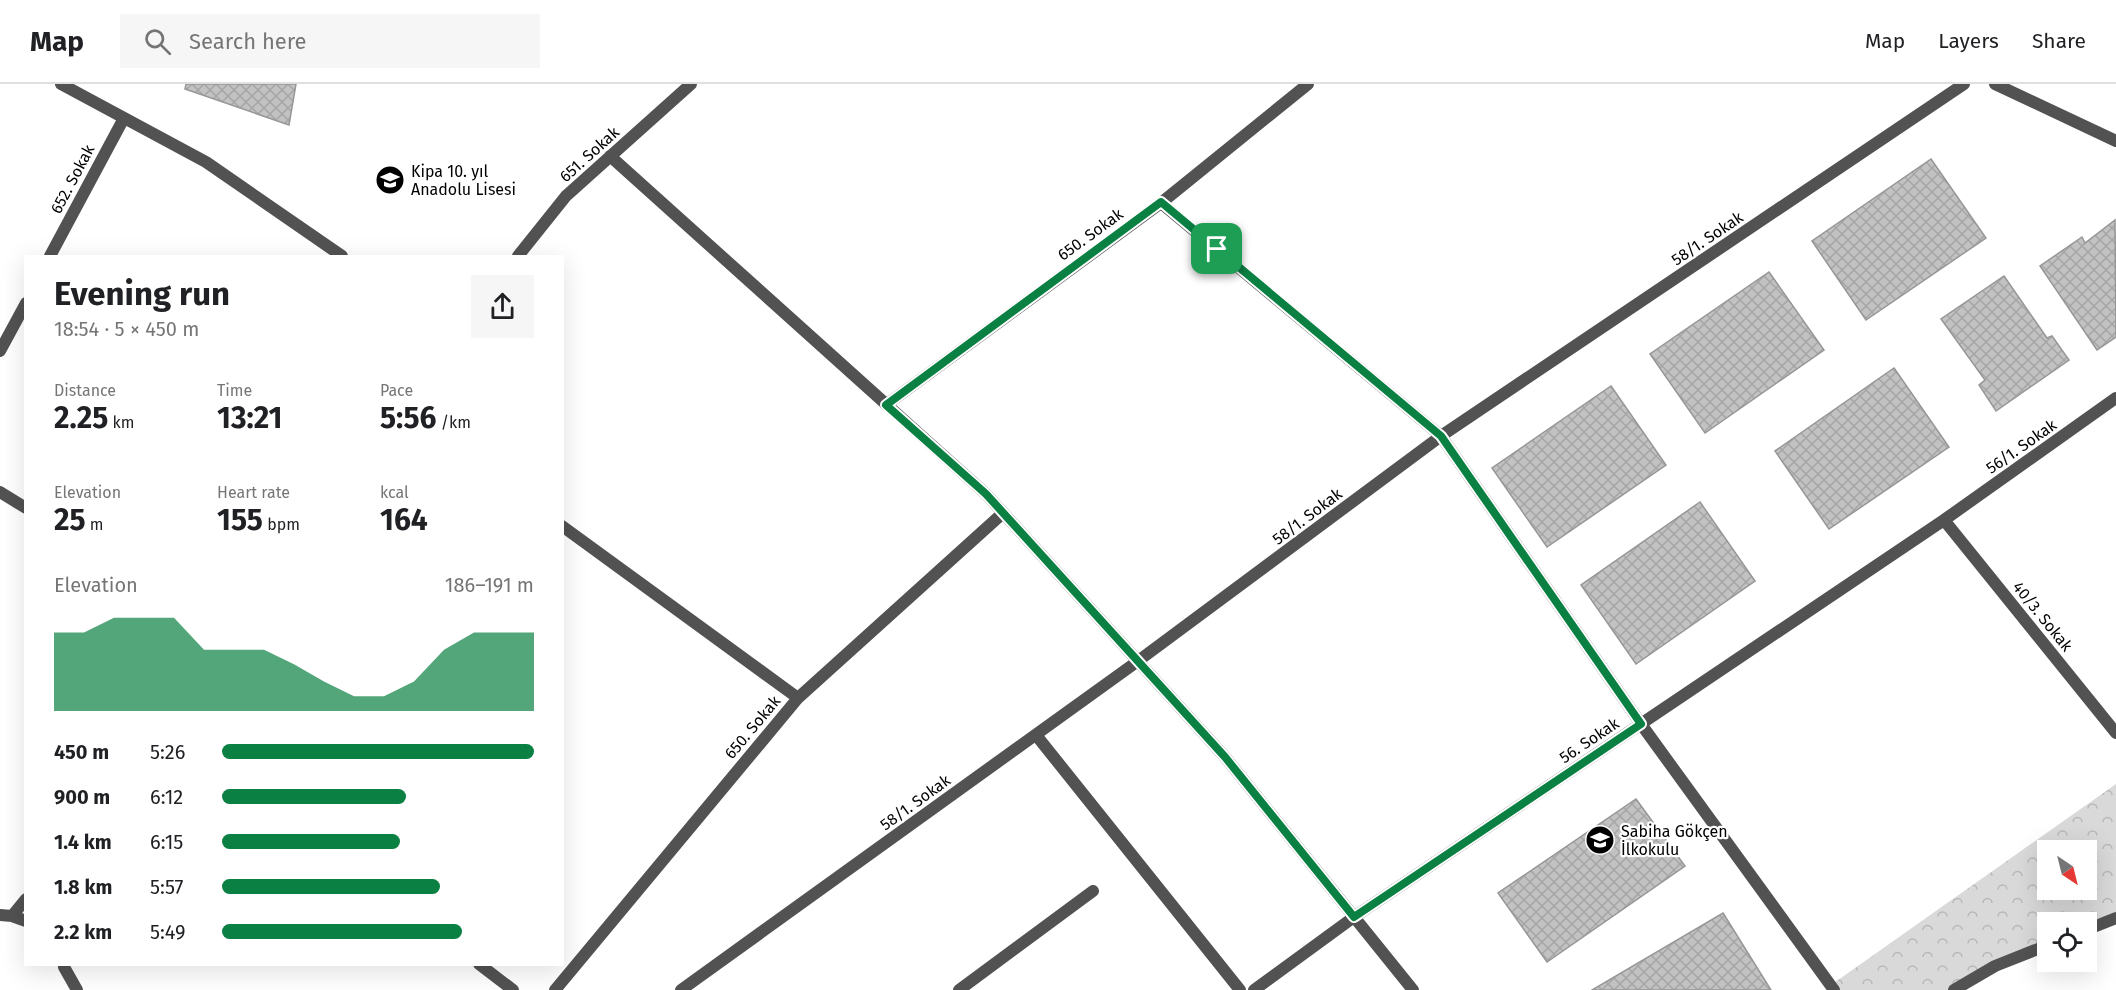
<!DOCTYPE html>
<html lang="en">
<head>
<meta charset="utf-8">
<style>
	body { margin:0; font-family:"Fira Sans",sans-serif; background:#f6f6f6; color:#202124; height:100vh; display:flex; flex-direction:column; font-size:22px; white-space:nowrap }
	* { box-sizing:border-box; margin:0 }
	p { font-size:20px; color:#757577 }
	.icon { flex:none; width:33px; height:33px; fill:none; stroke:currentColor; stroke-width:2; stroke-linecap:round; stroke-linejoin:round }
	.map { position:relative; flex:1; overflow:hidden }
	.sheet { position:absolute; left:24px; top:171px; width:540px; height:711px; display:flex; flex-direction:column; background:#fff; border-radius:0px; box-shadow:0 6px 24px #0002 }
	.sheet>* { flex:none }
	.needle { width:39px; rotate:145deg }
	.fabs { position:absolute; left:2037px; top:756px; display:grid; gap:12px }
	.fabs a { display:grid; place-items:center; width:60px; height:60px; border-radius:0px; background:#fff; box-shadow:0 6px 24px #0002; font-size:30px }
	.pin { position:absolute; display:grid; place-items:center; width:51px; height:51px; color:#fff; margin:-26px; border-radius:12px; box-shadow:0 3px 9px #0006 }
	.round { display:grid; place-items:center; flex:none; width:63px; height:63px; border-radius:0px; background:#f6f6f6 }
	.headline { display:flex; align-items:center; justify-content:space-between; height:102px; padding:0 30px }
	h1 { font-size:33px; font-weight:700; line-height:45px }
	.stats { display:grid; grid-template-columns:repeat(3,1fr); gap:9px; height:102px; padding:6px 30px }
	.stats div { display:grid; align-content:center }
	.stats b { font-size:30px; font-weight:700 }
	.stats small { font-size:16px; font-weight:400 }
	.stats p { font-size:16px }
	.chart { height:168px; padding:12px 30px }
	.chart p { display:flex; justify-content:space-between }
	.chart svg { width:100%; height:108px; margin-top:6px; fill:#0b8043; opacity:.7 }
	ul { padding:0 30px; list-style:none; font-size:20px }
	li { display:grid; grid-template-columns:96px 72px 1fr; align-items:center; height:45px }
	li i { height:15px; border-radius:8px; background:#0b8043 }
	header { display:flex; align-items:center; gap:36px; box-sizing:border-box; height:84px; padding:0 30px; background:#fff; border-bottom:2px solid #e0e0e0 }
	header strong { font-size:28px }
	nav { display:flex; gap:33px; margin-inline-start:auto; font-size:21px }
	.search { width:420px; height:54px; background:#f6f6f6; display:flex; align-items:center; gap:15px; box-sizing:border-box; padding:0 21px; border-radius:0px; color:#757577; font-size:22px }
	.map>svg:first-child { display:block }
	.forest { fill:url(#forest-crowns); fill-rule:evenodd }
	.building { fill:url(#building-cross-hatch); stroke:#969696; stroke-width:1.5 }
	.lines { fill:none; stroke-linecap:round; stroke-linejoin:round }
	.minor { stroke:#525252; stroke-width:12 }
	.tertiary { stroke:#525252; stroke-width:12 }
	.route-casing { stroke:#fff; stroke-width:12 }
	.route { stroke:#0b8043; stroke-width:8 }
	.labels { text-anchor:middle; stroke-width:4.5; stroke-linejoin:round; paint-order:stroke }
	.street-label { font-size:16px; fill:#000; stroke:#fff }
	.poi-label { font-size:16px; fill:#000; stroke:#fff; text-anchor:start }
</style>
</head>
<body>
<header>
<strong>Map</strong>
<div class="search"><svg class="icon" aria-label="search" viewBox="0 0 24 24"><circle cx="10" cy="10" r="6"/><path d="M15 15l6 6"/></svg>Search here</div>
<nav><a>Map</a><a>Layers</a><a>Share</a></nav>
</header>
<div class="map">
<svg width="2116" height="906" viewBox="0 0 2116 906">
	<defs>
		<pattern id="forest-crowns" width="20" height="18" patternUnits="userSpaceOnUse" patternTransform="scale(1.5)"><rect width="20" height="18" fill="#d9d9d9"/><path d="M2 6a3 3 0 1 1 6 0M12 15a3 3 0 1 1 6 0" fill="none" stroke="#b8b8b8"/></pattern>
		<pattern id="building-cross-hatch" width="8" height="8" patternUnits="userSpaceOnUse" patternTransform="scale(1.5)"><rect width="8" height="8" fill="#c2c2c2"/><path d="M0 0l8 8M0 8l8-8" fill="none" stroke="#a5a5a5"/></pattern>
	</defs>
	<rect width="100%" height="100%" fill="#fff"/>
	<path class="forest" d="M2116 700V834L2087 846 2086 838H2048L2047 861 1954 906H1834L1831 901ZM2048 766H2086V806H2048Z"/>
	<path class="building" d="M186 0H296L289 41 185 5Z
		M1931 75 1986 154 1866 236 1812 157Z
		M2115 136 2116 253 2097 266 2040 182 2082 153 2085 159Z
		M1769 188 1824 266 1705 349 1650 270Z
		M2004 192 2047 254 2052 252 2069 276 1996 327 1979 301 1985 296 1941 235Z
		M1894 284 1949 363 1829 445 1775 367Z
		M1611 302 1666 381 1547 463 1492 384Z
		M1700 418 1755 497 1636 580 1581 501Z
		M1636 715 1685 782 1547 878 1498 809Z
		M1723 829 1771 906H1592Z"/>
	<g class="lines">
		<path class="minor" d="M61 0 206 78 342 172
			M50 172 124 34
			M0 267 26 219
			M886 321 1161 119 1308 0
			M0 408 26 424
			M562 442 798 614
			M1036 651 1240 906
			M479 880 513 906
			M555 906 798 614 1003 429
			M681 906 1138 577 1441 352 1964 0
			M959 906 1093 807"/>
		<path class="tertiary" d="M1995 0 2116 57
			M610 72 986 410 1225 673 1413 906
			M1161 119 1441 352 1641 640 1834 906
			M518 172 566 112 691 0
			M1944 436 2116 649
			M0 831 12 832 26 837
			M12 832 26 815
			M2086 846 2116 834
			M64 883 77 906
			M1254 906 1354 833 1944 436 2116 314
			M1954 906 1995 882 2048 861"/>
	</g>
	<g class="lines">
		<g class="route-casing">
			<path id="route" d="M1161 118 1441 352 1641 640 1354 833 1225 673 986 410 886 321Z"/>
		</g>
		<use href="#route" class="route"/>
	</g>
	<defs>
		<g id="school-disc" transform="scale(1.5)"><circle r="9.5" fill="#000" stroke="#fff"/><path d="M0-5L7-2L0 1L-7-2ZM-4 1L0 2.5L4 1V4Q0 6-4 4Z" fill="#fff"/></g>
	</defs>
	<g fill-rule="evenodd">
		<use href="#school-disc" x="390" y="96"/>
		<use href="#school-disc" x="1600" y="756"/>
	</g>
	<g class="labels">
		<g class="street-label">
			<text transform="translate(589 70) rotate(-42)" y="6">651. Sokak</text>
			<text transform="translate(72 95) rotate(-62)" y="6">652. Sokak</text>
			<text transform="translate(1090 150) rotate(-36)" y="6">650. Sokak</text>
			<text transform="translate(1707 154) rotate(-34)" y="6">58/1. Sokak</text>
			<text transform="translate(2021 362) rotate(-35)" y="6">56/1. Sokak</text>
			<text transform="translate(1307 432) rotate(-37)" y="6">58/1. Sokak</text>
			<text transform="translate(2043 532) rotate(51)" y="6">40/3. Sokak</text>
			<text transform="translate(752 643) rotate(-50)" y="6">650. Sokak</text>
			<text transform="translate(1589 656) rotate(-34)" y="6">56. Sokak</text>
			<text transform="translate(915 718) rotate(-36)" y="6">58/1. Sokak</text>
		</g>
		<g class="poi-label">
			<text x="411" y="93">Kipa 10. yıl<tspan x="411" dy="18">Anadolu Lisesi</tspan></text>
			<text x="1621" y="753">Sabiha Gökçen<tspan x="1621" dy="18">İlkokulu</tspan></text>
		</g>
	</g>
</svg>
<div class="fabs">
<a><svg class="needle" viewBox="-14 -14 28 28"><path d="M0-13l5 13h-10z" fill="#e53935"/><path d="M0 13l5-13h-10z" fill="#757577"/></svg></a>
<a><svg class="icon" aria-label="locate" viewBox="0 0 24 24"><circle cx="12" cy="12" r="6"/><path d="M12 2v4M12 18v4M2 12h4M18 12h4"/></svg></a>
</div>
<div class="pin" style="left:1217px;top:165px;background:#1e9e55"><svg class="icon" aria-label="arrive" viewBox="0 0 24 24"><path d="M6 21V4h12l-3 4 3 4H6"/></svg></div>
<section class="sheet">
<div class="headline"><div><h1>Evening run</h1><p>18:54 · 5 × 450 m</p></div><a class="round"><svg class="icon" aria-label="share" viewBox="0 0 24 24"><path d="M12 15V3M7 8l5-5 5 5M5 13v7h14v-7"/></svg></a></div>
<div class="stats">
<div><p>Distance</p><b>2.25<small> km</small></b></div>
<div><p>Time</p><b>13:21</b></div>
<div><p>Pace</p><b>5:56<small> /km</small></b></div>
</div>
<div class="stats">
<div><p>Elevation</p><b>25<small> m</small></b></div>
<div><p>Heart rate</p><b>155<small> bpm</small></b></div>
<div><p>kcal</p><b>164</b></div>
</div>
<div class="chart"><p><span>Elevation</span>186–191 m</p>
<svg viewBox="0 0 160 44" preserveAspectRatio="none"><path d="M0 44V12L10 12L20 6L30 6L40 6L50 19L60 19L70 19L80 25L90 32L100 38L110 38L120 32L130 19L140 12L150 12L160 12V44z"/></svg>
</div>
<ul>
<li><b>450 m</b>5:26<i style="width:100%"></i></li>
<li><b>900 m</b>6:12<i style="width:59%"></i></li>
<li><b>1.4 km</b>6:15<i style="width:57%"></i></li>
<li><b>1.8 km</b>5:57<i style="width:70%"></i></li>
<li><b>2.2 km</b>5:49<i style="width:77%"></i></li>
</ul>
</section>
</div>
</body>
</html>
